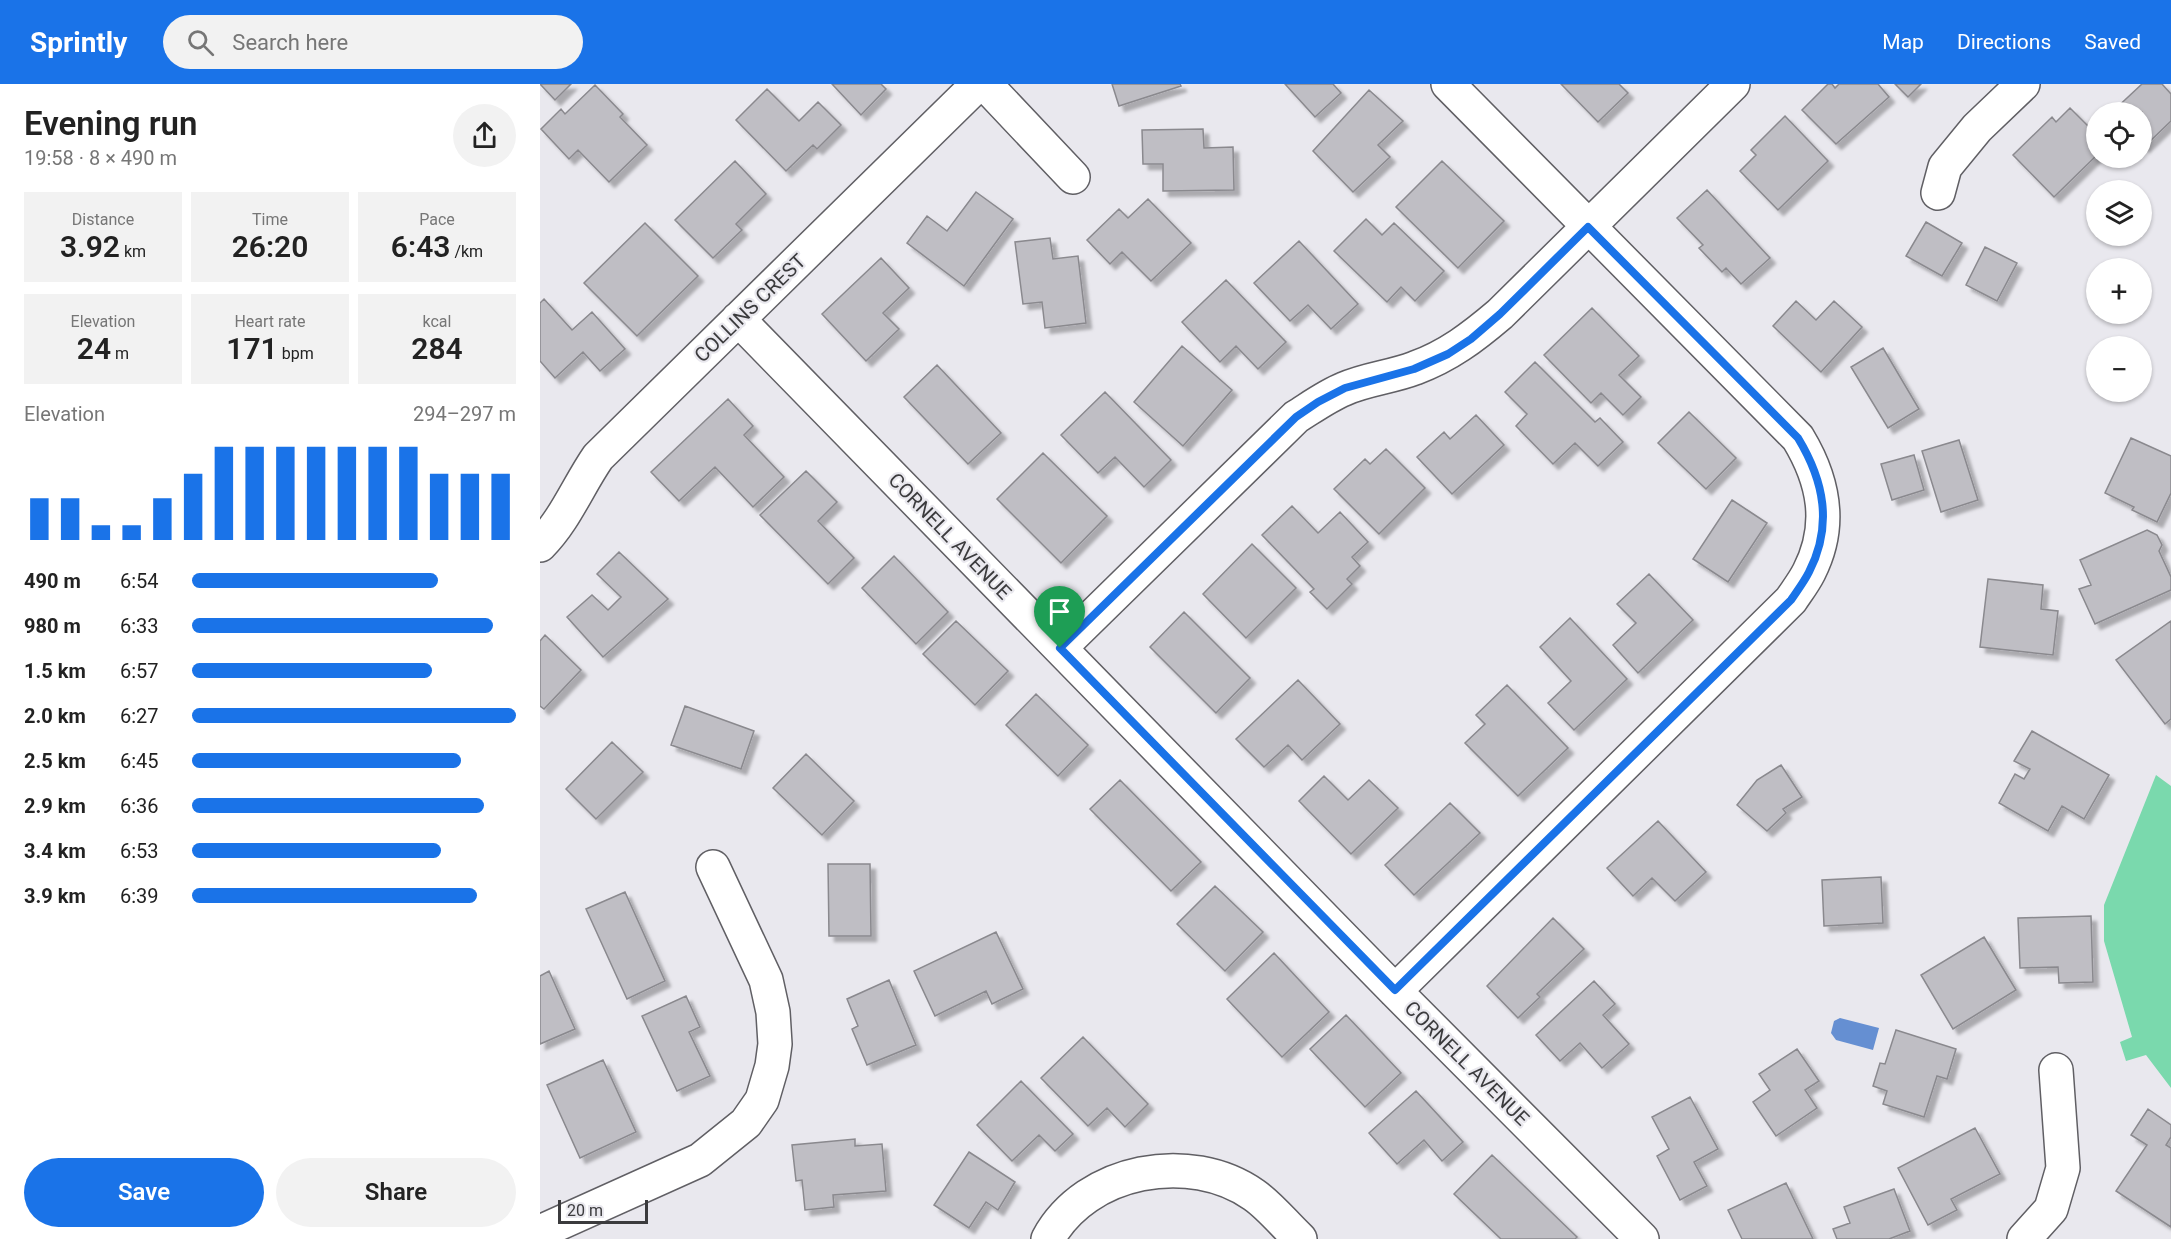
<!DOCTYPE html>
<html lang="en">
<head>
<meta charset="utf-8">
<style>
	body { margin:0; font-family:Roboto,sans-serif; background:#f2f2f2; color:#222; height:100vh; display:flex; flex-direction:column; font-size:22px; white-space:nowrap }
	* { box-sizing:border-box; margin:0 }
	p { font-size:20px; color:#767676 }
	.icon { flex:none; width:33px; height:33px; fill:none; stroke:currentColor; stroke-width:2; stroke-linecap:round; stroke-linejoin:round }
	.map { position:relative; flex:1; overflow:hidden }
	.details { display:flex; flex-direction:column; background:#fff; width:540px }
	.details>* { flex:none }
	.buttons { position:absolute; left:1546px; top:18px; display:grid; gap:12px }
	.buttons a { display:grid; place-items:center; width:66px; height:66px; border-radius:50%; background:#fff; box-shadow:0 2px 4px #0004; font-size:30px }
	.scale { position:absolute; left:18px; bottom:15px; width:90px; box-sizing:border-box; padding-left:6px; border:3px solid #3b3b3d; border-top:0; font-size:16px; line-height:21px; white-space:nowrap; color:#3b3b3d; -webkit-text-stroke:4px #e9e8ee; paint-order:stroke }
	.pin { position:absolute; display:grid; place-items:center; width:51px; height:51px; color:#fff; margin:-62px -26px; border-radius:50% 50% 50% 0; rotate:-45deg; box-shadow:0 0 6px #0007 }
	.pin .icon { rotate:45deg }
	.round { display:grid; place-items:center; flex:none; width:63px; height:63px; border-radius:32px; background:#f2f2f2 }
	.overview { display:flex; align-items:center; justify-content:space-between; height:102px; padding:0 24px }
	h1 { font-size:33px; font-weight:600; line-height:45px }
	.metrics { display:grid; grid-template-columns:repeat(3,1fr); gap:9px; height:102px; padding:6px 24px }
	.metrics div { display:grid; align-content:center; border-radius:0px; background:#f2f2f2; text-align:center }
	.metrics b { font-size:30px; font-weight:600 }
	.metrics small { font-size:16px; font-weight:400 }
	.metrics p { font-size:16px }
	.chart { height:168px; padding:12px 24px }
	.chart p { display:flex; justify-content:space-between }
	.chart svg { width:100%; height:108px; margin-top:6px; stroke:#1a73e8; stroke-width:6 }
	.action { display:flex; gap:12px; margin-top:auto; padding:12px 24px }
	.action a { flex:1; height:69px; border-radius:36px; background:#1a73e8; color:#fff; font-size:24px; font-weight:600; line-height:69px; text-align:center }
	.action a+a { background:#f2f2f2; color:#222 }
	ul { padding:0 24px; list-style:none; font-size:20px }
	li { display:grid; grid-template-columns:96px 72px 1fr; align-items:center; height:45px }
	li i { height:15px; border-radius:8px; background:#1a73e8 }
	header { display:flex; align-items:center; gap:36px; box-sizing:border-box; height:84px; padding:0 30px; background:#1a73e8; color:#fff }
	header strong { font-size:28px }
	nav { display:flex; gap:33px; margin-inline-start:auto; font-size:21px }
	.search { width:420px; height:54px; background:#f2f2f2; display:flex; align-items:center; gap:15px; box-sizing:border-box; padding:0 21px; border-radius:33px; color:#767676; font-size:22px }
	main { display:flex; flex:1; min-height:0 }
	.map>svg:first-child { display:block }
	.green { fill:#7ad9ad }
	.water { fill:#658fd2 }
	.building { fill:#bfbec4; stroke:#8a898e; stroke-width:1.5; filter:url(#shadow) }
	.lines { fill:none; stroke-linecap:round; stroke-linejoin:round }
	.minor-casing { stroke:#605f64; stroke-width:36 }
	.minor { stroke:#fff; stroke-width:33 }
	.route-casing { stroke:#fff; stroke-width:12 }
	.route { stroke:#1a73e8; stroke-width:8 }
	.labels { text-anchor:middle; stroke-width:4.5; stroke-linejoin:round; paint-order:stroke }
	.street-label { font-size:20px; fill:#3b3b3d; stroke:#e9e8ee }
</style>
</head>
<body>
<header>
<strong>Sprintly</strong>
<div class="search"><svg class="icon" aria-label="search" viewBox="0 0 24 24"><circle cx="10" cy="10" r="6"/><path d="M15 15l6 6"/></svg>Search here</div>
<nav><a>Map</a><a>Directions</a><a>Saved</a></nav>
</header>
<main>
<section class="details">
<div class="overview"><div><h1>Evening run</h1><p>19:58 · 8 × 490 m</p></div><a class="round"><svg class="icon" aria-label="share" viewBox="0 0 24 24"><path d="M12 15V3M7 8l5-5 5 5M5 13v7h14v-7"/></svg></a></div>
<div class="metrics">
<div><p>Distance</p><b>3.92<small> km</small></b></div>
<div><p>Time</p><b>26:20</b></div>
<div><p>Pace</p><b>6:43<small> /km</small></b></div>
</div>
<div class="metrics">
<div><p>Elevation</p><b>24<small> m</small></b></div>
<div><p>Heart rate</p><b>171<small> bpm</small></b></div>
<div><p>kcal</p><b>284</b></div>
</div>
<div class="chart"><p><span>Elevation</span>294–297 m</p>
<svg viewBox="0 0 160 44" preserveAspectRatio="none"><path d="M5 44V27M15 44V27M25 44V38M35 44V38M45 44V27M55 44V17M65 44V6M75 44V6M85 44V6M95 44V6M105 44V6M115 44V6M125 44V6M135 44V17M145 44V17M155 44V17"/></svg>
</div>
<ul>
<li><b>490 m</b>6:54<i style="width:76%"></i></li>
<li><b>980 m</b>6:33<i style="width:93%"></i></li>
<li><b>1.5 km</b>6:57<i style="width:74%"></i></li>
<li><b>2.0 km</b>6:27<i style="width:100%"></i></li>
<li><b>2.5 km</b>6:45<i style="width:83%"></i></li>
<li><b>2.9 km</b>6:36<i style="width:90%"></i></li>
<li><b>3.4 km</b>6:53<i style="width:77%"></i></li>
<li><b>3.9 km</b>6:39<i style="width:88%"></i></li>
</ul>
<div class="action"><a>Save</a><a>Share</a></div>
</section>
<div class="map">
<svg width="1631" height="1155" viewBox="0 0 1631 1155">
	<defs>
		<filter id="shadow"><feDropShadow dx="5.5" dy="5.5" stdDeviation="1.5" flood-color="#0004"/></filter>
	</defs>
	<rect width="100%" height="100%" fill="#e9e8ee"/>
	<path class="green" d="M1616 691 1631 702V1004L1606 971 1586 977 1580 958 1592 953 1564 857V821Z"/>
	<path class="water" d="M1300 934 1339 944 1333 966 1296 956 1291 949 1294 937Z"/>
	<path class="building" d="M0 0H31L15 16Z
		M292 0H341L346 5 321 31Z
		M572 0H640L641 2 579 22Z
		M745 0H793L801 9 775 33Z
		M1021 0H1079L1088 9 1058 38Z
		M1288 0H1292L1295 4 1299 0H1338L1349 13 1296 60 1262 26Z
		M1355 0H1381L1368 13Z
		M1602 0H1622L1631 10V37L1604 63 1602 61V28H1572Z
		M55 1 83 30 80 33 107 61 69 98 38 66 29 75 1 45 21 25 25 30Z
		M227 5 259 37 278 18 301 41 277 65 273 61 246 87 196 36Z
		M829 6 863 37 838 61 850 73 813 108 773 67Z
		M1530 24 1557 51V71L1514 113 1473 71 1512 33 1516 38Z
		M1245 32 1288 77 1238 126 1200 87 1216 71 1211 66Z
		M663 45 664 64 693 63 694 106 623 107V80H603L602 46Z
		M195 77 226 110 196 140 202 146 173 174 135 136Z
		M902 77 964 137 918 184 856 123Z
		M1167 106 1230 174 1201 200 1186 184 1182 188 1159 164 1163 161 1137 134Z
		M436 108 473 135 424 202 367 159 387 132 407 147Z
		M608 115 651 159 611 197 582 168 570 180 547 156 579 125 588 134Z
		M826 135 842 151 854 139 904 187 875 217 861 203 847 218 794 167Z
		M1386 138 1422 159 1402 192 1366 172Z
		M105 139 158 192 97 252 44 199Z
		M510 154 513 175 538 172 546 239 505 244 502 218 483 220 475 158Z
		M759 157 818 220 791 245 768 221 750 237 714 199Z
		M1445 163 1477 179 1457 217 1426 201Z
		M341 174 369 204 343 229 359 245 326 277 282 230Z
		M686 196 746 258 718 285 696 262 680 278 642 238Z
		M4 215 32 246 52 228 85 265 60 287 43 268 15 294 0 277V219Z
		M1256 217 1276 236 1294 217 1322 243 1281 288 1233 242Z
		M1052 224 1099 272 1079 291 1101 313 1083 331 1061 309 1051 319 1004 271Z
		M642 262 692 306 643 362 594 318Z
		M1343 264 1379 325 1348 344 1311 283Z
		M995 278 1055 338 1060 334 1083 358 1058 382 1035 359 1013 380 976 342 987 330 965 308Z
		M397 281 461 349 428 380 364 313Z
		M565 308 631 376 604 403 575 373 558 389 521 351Z
		M188 315 213 342 204 351 244 393 213 423 175 383 139 417 111 388Z
		M1149 328 1196 374 1166 405 1118 359Z
		M936 331 964 361 912 410 877 373 904 348 910 355Z
		M1591 354 1631 372V409L1617 438 1592 426 1594 423 1565 409Z
		M1419 356 1438 416 1401 428 1382 367Z
		M846 365 885 404 839 450 794 405 825 375 830 380Z
		M503 369 567 432 521 479 457 415Z
		M1374 371 1384 406 1352 416 1341 380Z
		M266 387 297 418 278 437 314 474 288 500 220 431Z
		M1192 416 1227 439 1188 498 1153 475Z
		M752 422 778 449 800 428 828 458 812 473 820 482 807 495 812 500 787 525 770 508 774 505 722 451Z
		M1607 446 1617 451 1622 461 1619 467 1631 493V506L1555 540 1539 505 1551 501 1540 476Z
		M712 460 756 504 706 554 663 510Z
		M79 468 128 515 63 573 27 533 52 511 68 526 81 513 57 490Z
		M354 472 408 528 376 560 322 504Z
		M1109 490 1153 536 1098 589 1073 561 1096 539 1077 520Z
		M1448 495 1503 501 1501 525 1518 527 1513 571 1440 563Z
		M644 528 710 594 676 629 610 563Z
		M1030 534 1087 595 1034 646 1008 619 1031 597 1000 563Z
		M416 537 468 587 435 621 383 570Z
		M1631 537V635L1625 640 1576 576Z
		M5 551 41 586 4 625 0 622V557Z
		M758 596 800 640 762 676 748 661 724 683 696 655Z
		M967 601 1028 664 978 712 925 659 945 640 936 631Z
		M496 610 548 661 518 692 466 641Z
		M145 622 214 647 201 685 131 661Z
		M1492 647 1569 691 1544 735 1522 722 1508 747 1459 719 1475 690 1484 695 1490 685 1474 677Z
		M72 658 103 688 56 735 26 705Z
		M266 670 314 717 282 751 233 704Z
		M1241 681 1262 713 1243 725 1246 729 1227 747 1197 721 1217 696Z
		M784 692 808 716 829 696 858 724 811 770 759 717Z
		M580 696 661 778 631 807 550 725Z
		M910 719 940 749 874 811 845 781Z
		M1118 737 1166 788 1135 817 1112 794 1093 812 1067 784Z
		M288 780H330L331 852H289Z
		M1341 793 1343 839 1284 842 1282 796Z
		M675 802 723 848 685 887 637 840Z
		M85 808 125 897 87 915 46 825Z
		M1551 832 1553 898 1519 899 1518 883 1480 884 1478 834Z
		M1013 834 1044 865 997 910 1000 913 978 934 947 902Z
		M456 848 483 905 452 920 446 907 395 932 374 887Z
		M1444 853 1476 906 1413 945 1381 891Z
		M734 869 789 928 742 973 687 915Z
		M9 887 35 945 0 960V892Z
		M349 896 376 961 327 981 312 945 318 942 307 915Z
		M1054 897 1075 920 1063 931 1089 960 1062 984 1040 959 1020 977 996 951Z
		M146 912 160 943 149 948 170 992 137 1007 102 932Z
		M806 931 861 989 825 1023 770 965Z
		M1356 946 1416 965 1407 995 1397 992 1384 1033 1343 1020 1347 1007 1333 1002 1340 979 1345 980Z
		M543 953 608 1020 585 1043 567 1024 548 1042 501 994Z
		M1257 965 1279 997 1265 1006 1277 1024 1236 1052 1213 1018 1230 1006 1219 990Z
		M63 976 96 1048 40 1074 7 1001Z
		M481 997 533 1050 515 1067 499 1051 472 1077 437 1041Z
		M876 1007 923 1058 902 1077 884 1056 857 1080 829 1049Z
		M1150 1013 1178 1065 1154 1078 1167 1102 1140 1116 1117 1072 1129 1065 1112 1033Z
		M1608 1025 1631 1041V1053L1626 1061 1631 1064V1143L1576 1107 1607 1061 1591 1051Z
		M1435 1044 1460 1090 1411 1115 1417 1126 1388 1141 1358 1084Z
		M315 1055V1062L342 1060 346 1107 293 1111 294 1123 265 1126 262 1096 256 1097 252 1061Z
		M429 1068 475 1098 458 1126 446 1118 429 1144 394 1121Z
		M952 1071 1037 1153 1035 1155H961L914 1110Z
		M1246 1099 1273 1155H1202L1188 1126Z
		M1354 1105 1370 1147 1349 1155H1297L1293 1145 1310 1139 1304 1123Z"/>
	<g class="lines">
		<g class="minor-casing">
			<path id="minor" d="M445 0 533 93
				M1398 109 1405 83 1437 44 1483 0
				M198 235 855 907 1102 1155
				M0 461C25 436 38 402 58 373L438 0
				M520 564 756 333C772 323 787 312 804 305 826 295 852 293 875 284 908 272 933 253 960 230L1193 0
				M855 907 1251 516C1257 507 1264 498 1269 488 1293 441 1284 397 1258 354L908 0
				M0 1148 160 1076 206 1039 222 1016 232 982 235 960 233 928 226 896 173 783
				M508 1155C546 1085 650 1066 714 1111 730 1122 745 1141 760 1155
				M1484 1155 1511 1125 1523 1084 1516 986"/>
		</g>
		<use href="#minor" class="minor"/>
	</g>
	<g class="lines">
		<g class="route-casing">
			<path id="route" d="M1048 143 1258 354C1284 397 1293 441 1269 488 1264 498 1257 507 1251 516L855 906 520 564 756 333 778 318 805 304 874 285 908 270 931 255 960 230Z"/>
		</g>
		<use href="#route" class="route"/>
	</g>
	<g class="labels">
		<g class="street-label">
			<text transform="translate(210 224) rotate(-44)" y="7">COLLINS CREST</text>
			<text transform="translate(410 452) rotate(46)" y="7">CORNELL AVENUE</text>
			<text transform="translate(927 979) rotate(45)" y="7">CORNELL AVENUE</text>
		</g>
	</g>
</svg>
<div class="buttons">
<a><svg class="icon" aria-label="locate" viewBox="0 0 24 24"><circle cx="12" cy="12" r="6"/><path d="M12 2v4M12 18v4M2 12h4M18 12h4"/></svg></a>
<a><svg class="icon" aria-label="layers" viewBox="0 0 24 24"><path d="M12 4l9 5-9 5-9-5zM3 14l9 5 9-5"/></svg></a>
<a>+</a>
<a>−</a>
</div>
<div class="scale">20 m</div>
<div class="pin" style="left:520px;top:564px;background:#1e9e55"><svg class="icon" aria-label="arrive" viewBox="0 0 24 24"><path d="M6 21V4h12l-3 4 3 4H6"/></svg></div>
</div>
</main>
</body>
</html>
